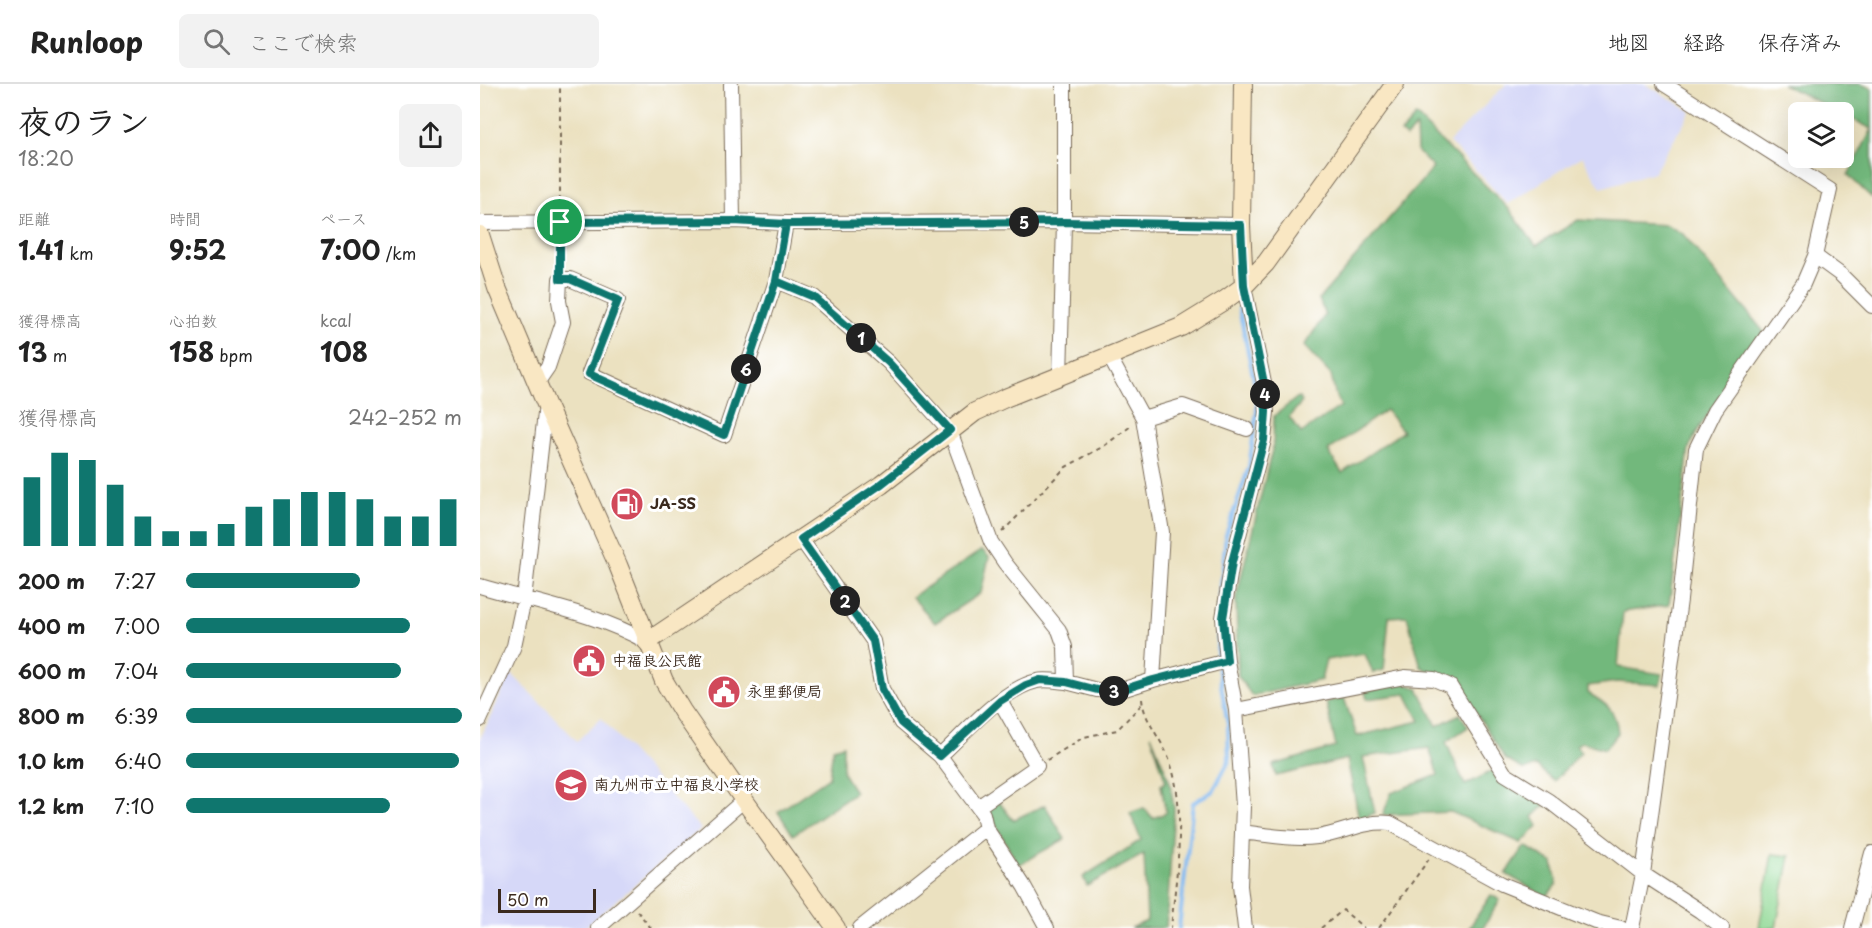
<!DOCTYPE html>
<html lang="ja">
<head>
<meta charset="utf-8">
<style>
	body { margin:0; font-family:"Playpen Sans","Klee One",sans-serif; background:#f2f2f2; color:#222; height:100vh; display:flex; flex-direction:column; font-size:22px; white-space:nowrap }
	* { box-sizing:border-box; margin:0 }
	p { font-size:20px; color:#767676 }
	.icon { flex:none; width:33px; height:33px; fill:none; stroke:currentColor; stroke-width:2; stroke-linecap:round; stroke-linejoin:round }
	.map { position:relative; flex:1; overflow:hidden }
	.details { display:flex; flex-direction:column; background:#fff; width:480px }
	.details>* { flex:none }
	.buttons { position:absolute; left:1308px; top:18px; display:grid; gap:12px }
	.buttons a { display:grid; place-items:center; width:66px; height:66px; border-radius:9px; background:#fff; box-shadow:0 6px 24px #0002; font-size:30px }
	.scale { position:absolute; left:18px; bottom:15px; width:98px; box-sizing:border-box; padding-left:6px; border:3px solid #3b2a1e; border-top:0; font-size:16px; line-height:21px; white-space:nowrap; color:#3b2a1e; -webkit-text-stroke:4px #fff; paint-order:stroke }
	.pin { position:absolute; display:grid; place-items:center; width:51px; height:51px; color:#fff; margin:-26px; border:3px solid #fff; border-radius:50%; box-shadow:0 2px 6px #0007 }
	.km { position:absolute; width:30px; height:30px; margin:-15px; border-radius:50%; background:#222; color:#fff; font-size:16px; line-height:30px; text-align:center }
	.round { display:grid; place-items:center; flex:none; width:63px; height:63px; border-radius:9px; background:#f2f2f2 }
	.head { display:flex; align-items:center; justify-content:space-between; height:102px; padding:0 18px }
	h1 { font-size:33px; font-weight:700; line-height:45px }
	.metrics { display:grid; grid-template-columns:repeat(3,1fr); gap:9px; height:102px; padding:6px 18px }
	.metrics div { display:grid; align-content:center }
	.metrics b { font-size:26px; font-weight:700 }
	.metrics small { font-size:16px; font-weight:400 }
	.metrics p { font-size:16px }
	.chart { height:168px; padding:12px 18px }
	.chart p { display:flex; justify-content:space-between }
	.chart svg { width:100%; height:108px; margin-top:6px; stroke:#0f766e; stroke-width:6 }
	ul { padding:0 18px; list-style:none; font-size:20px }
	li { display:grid; grid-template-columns:96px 72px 1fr; align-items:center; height:45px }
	li i { height:15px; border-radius:8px; background:#0f766e }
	header { display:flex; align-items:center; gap:36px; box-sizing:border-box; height:84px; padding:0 30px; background:#fff; border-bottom:2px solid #e0e0e0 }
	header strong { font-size:28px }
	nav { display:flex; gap:33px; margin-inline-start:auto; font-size:21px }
	.search { width:420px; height:54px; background:#f2f2f2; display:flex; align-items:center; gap:15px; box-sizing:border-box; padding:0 21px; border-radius:9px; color:#767676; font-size:22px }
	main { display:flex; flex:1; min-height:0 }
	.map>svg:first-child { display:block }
	.built { fill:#d6d8f8 }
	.green { fill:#8dd792; stroke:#648058; stroke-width:1.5 }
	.forest { fill:#72b87c; stroke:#56714d; stroke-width:1.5; fill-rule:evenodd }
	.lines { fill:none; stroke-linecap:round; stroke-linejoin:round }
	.stream { stroke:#81baf2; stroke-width:4 }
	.street-casing { stroke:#796a57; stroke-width:16 }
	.secondary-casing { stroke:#796a57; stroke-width:20 }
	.path { stroke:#796a57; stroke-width:2; stroke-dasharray:4.5 4.5; stroke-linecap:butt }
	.street { stroke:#fff; stroke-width:14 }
	.secondary { stroke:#f9e7c3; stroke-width:18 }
	.route-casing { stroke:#fff; stroke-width:12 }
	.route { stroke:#0f766e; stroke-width:8 }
	.labels { text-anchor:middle; stroke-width:6; stroke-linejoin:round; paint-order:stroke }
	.poi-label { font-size:15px; font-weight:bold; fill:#3b2a1e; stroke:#fff; text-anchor:start }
</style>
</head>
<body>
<header>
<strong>Runloop</strong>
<div class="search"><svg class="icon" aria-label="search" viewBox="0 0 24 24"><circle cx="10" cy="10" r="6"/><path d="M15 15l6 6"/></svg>ここで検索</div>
<nav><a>地図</a><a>経路</a><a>保存済み</a></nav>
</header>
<main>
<section class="details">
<div class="head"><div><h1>夜のラン</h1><p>18:20</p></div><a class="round"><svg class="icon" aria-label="share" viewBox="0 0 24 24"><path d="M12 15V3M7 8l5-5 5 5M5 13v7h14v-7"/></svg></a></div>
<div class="metrics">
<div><p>距離</p><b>1.41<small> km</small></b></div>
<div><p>時間</p><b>9:52</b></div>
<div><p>ペース</p><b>7:00<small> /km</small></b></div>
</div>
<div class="metrics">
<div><p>獲得標高</p><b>13<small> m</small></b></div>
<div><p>心拍数</p><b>158<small> bpm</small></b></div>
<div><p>kcal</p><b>108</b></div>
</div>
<div class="chart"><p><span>獲得標高</span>242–252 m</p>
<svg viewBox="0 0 160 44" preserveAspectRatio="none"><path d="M5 44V16M15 44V6M25 44V9M35 44V19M45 44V32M55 44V38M65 44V38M75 44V35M85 44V28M95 44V25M105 44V22M115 44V22M125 44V25M135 44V32M145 44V32M155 44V25"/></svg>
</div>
<ul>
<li><b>200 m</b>7:27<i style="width:63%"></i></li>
<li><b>400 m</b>7:00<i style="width:81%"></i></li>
<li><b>600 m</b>7:04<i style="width:78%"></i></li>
<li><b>800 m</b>6:39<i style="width:100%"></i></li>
<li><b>1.0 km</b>6:40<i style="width:99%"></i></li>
<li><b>1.2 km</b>7:10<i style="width:74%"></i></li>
</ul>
</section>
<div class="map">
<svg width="1392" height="844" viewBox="0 0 1392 844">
	<rect width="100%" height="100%" fill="#fff"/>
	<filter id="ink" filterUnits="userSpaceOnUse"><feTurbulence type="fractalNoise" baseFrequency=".0167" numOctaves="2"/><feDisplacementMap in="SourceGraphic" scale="12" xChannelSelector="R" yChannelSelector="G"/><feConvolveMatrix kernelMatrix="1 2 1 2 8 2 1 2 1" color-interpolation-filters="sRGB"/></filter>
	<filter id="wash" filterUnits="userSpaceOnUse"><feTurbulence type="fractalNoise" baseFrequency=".008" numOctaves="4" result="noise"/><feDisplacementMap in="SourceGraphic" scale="24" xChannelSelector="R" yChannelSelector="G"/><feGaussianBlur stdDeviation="1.35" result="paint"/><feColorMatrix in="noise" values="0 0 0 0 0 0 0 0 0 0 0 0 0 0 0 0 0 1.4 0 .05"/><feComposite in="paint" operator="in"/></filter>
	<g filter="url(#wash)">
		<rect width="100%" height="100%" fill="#ebe1c0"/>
		<path class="built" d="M1026 0H1165L1211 27 1174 88 1121 104 1102 72 1028 120 969 58Z
			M31 589 97 657 121 634 221 745 104 844H0V655Z"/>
		<path class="green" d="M1292 770 1310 772 1296 844H1279Z"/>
		<path class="forest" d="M1302 0H1380L1392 4V114L1368 91 1392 45 1364 31V28H1359Z
			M936 32 1030 126 1056 162 1098 136 1187 141 1203 150 1284 248 1219 344 1209 364 1189 521 1143 528 1138 583 1182 590 1180 601 1137 598 1108 602V609C1127 620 1136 626 1138 649L1125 665 1102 658 1096 661 1101 668 1074 697 1056 682 1044 686 1025 675 988 615 975 599 941 583 927 532 909 533 904 586 893 589 885 570 846 576 841 596 772 612 758 592 756 514 793 362 794 332 818 313 822 318 809 333 821 349 861 322 855 309 851 291 824 262 845 231 839 215 953 84 937 67 936 43 926 53 921 49ZM906 326 923 347 862 389 848 367Z
			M502 466 509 473 501 509 455 539 432 513Z
			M923 599 938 604 957 642 980 630 988 643 966 658 985 701 1014 686 1065 721 1053 733 1058 742 1041 759 971 728 903 731 911 709 958 691 949 664 883 673 895 729 879 735 867 675 796 692 793 681 856 663 846 618 864 614 877 652 940 637 926 610 887 615 885 607Z
			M671 651 690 698 694 725 686 844H651L667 837 664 770 607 802 603 793 661 756 650 729 664 724 673 734 686 729 681 701 686 698Z
			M363 661V689L375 708 313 751 298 728 349 693 353 664Z
			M519 718 533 736 565 721 585 755 538 781 507 725Z
			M1045 762 1073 779 1077 800 1066 813 1026 790Z
			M1011 811 1020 816 1003 844H989Z"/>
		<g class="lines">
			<path class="stream" d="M740 512 746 451 769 383 777 327V310L759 225
				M737 575 738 547
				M699 844 713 719 733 707 749 677 748 641 738 583"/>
		</g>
	</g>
	<g filter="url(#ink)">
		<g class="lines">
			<g class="street-casing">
				<path id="street" d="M251 0 253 137
					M0 139 253 137 306 139 584 138 761 141
					M1335 172 1361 191 1392 222
					M296 197 334 213 409 279 470 347 511 458 525 479 579 546 585 563 586 598 617 606 638 607 673 596 747 577
					M764 202 785 304 787 328 784 356 752 478 743 534 747 577 756 626 763 722 760 802 765 844
					M629 272 663 334 682 448 673 596
					M580 293 584 138V0
					M57 299 68 283 83 238 79 217 80 195H90L138 216 109 289 244 351 296 197 306 139
					M663 334 703 322 767 345
					M321 455 393 557 402 605 421 639 460 672 503 730 506 744 380 844
					M0 502C53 518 119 530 167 558
					M756 626 925 593 954 595 970 602 1025 690 1069 717 1163 790 1220 827 1242 844
					M0 636 34 562 44 515 66 320
					M460 672C486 648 522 605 557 597 566 595 577 597 586 598
					M498 723 557 682 520 617
					M506 744 544 802 567 844
					M762 748C786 751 813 756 837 753 862 750 884 736 910 739L1022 800 1116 838 1141 844
					M118 844 264 716
					M1152 844 1163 790 1200 516 1216 365 1235 326 1323 200 1335 172 1350 106 1184 0
					M1372 844 1392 769"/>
			</g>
			<g class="secondary-casing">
				<path id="secondary" d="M763 0 761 141 764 202
					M0 151 17 204 66 320 138 481 184 597 202 627 264 716 356 844
					M167 558 401 401 495 328 525 314 701 243 745 216 764 202 786 179 915 0"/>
			</g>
			<path class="path" d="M80 126V0
				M80 150V183
				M522 448 586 383 624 362 651 342
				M662 615C664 638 683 656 690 678 707 727 696 793 691 844
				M567 676 604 653 637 646 662 620
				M157 827 171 844
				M841 844 863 826 884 844
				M899 844 949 775"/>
			<use href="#street" class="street"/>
			<use href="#secondary" class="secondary"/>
		</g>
	</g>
	<g class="lines" filter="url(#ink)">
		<g class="route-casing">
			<path id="route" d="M80 138 254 137 306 140 296 197 334 213 409 279 470 346 400 401 321 455 393 557 402 605 421 639 460 672 520 617 546 601 560 596 586 598 617 606 638 607 673 596 747 577 743 534 752 478 784 356 786 328 785 304 764 202 761 141 584 138 306 140 296 197 244 351 109 290 138 216 90 195H80V138"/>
		</g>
		<use href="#route" class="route"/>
	</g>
	<defs>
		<g id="fuel-disc" transform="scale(1.725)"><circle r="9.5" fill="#d1495b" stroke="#fff"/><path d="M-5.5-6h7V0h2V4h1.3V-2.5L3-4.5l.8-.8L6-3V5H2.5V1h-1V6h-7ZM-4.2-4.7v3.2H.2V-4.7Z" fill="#fff"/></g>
		<g id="civic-disc" transform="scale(1.725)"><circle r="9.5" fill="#d1495b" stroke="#fff"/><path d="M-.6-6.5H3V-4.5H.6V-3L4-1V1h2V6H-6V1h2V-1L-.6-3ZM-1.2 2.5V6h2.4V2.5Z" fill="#fff"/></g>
		<g id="school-disc" transform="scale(1.725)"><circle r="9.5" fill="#d1495b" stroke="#fff"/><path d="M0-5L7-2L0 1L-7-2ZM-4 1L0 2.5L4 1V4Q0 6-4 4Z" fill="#fff"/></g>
	</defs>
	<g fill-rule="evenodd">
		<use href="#fuel-disc" x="147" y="420"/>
		<use href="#civic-disc" x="109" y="577"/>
		<use href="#civic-disc" x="244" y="608"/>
		<use href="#school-disc" x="91" y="701"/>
	</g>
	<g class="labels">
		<g class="poi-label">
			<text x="170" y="425">JA-SS</text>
			<text x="132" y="582">中福良公民館</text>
			<text x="267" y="613">永里郵便局</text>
			<text x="114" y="706">南九州市立中福良小学校</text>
		</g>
	</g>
</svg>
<div class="buttons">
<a><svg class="icon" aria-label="layers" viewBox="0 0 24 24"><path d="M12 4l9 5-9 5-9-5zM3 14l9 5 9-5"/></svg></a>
</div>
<div class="scale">50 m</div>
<div class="pin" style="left:80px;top:138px;background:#1e9e55"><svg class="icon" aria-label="arrive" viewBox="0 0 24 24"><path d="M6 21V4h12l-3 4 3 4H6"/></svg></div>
<b class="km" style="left:381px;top:254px">1</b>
<b class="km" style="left:365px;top:517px">2</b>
<b class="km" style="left:634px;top:607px">3</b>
<b class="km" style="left:785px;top:310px">4</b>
<b class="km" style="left:544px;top:138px">5</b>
<b class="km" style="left:266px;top:285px">6</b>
</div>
</main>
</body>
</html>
